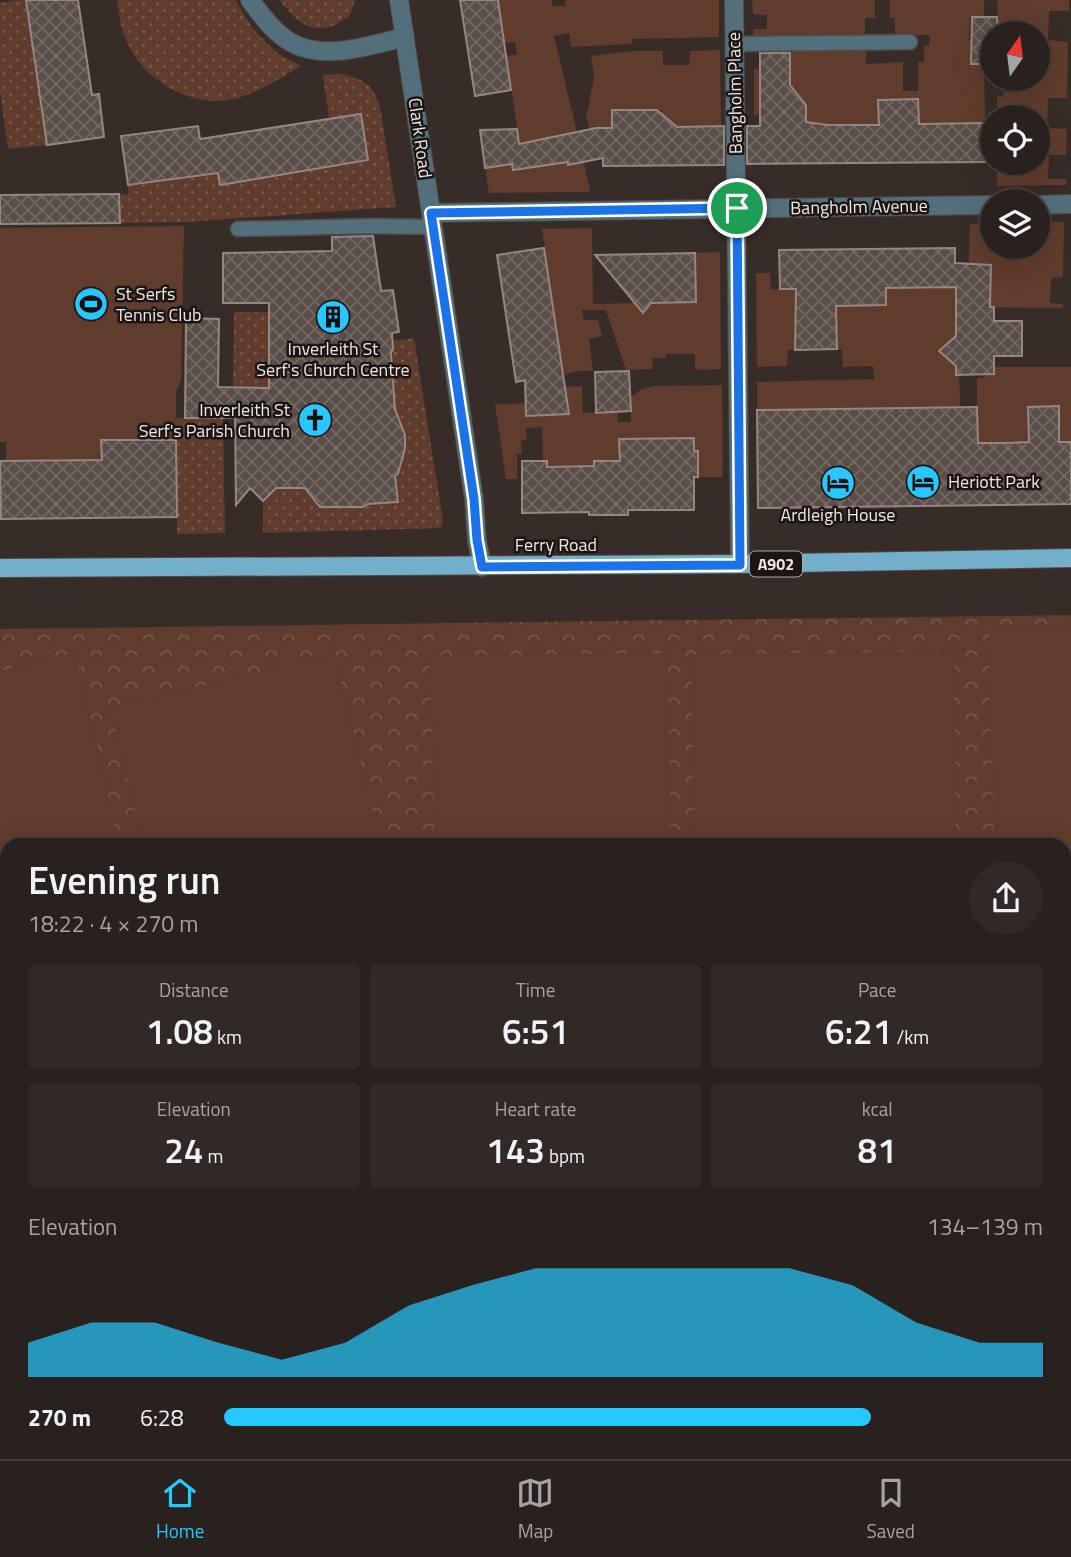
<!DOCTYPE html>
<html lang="en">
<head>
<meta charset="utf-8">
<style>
	body { margin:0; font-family:"Titillium Web",sans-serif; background:#312926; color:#f1f3f6; height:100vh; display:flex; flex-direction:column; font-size:26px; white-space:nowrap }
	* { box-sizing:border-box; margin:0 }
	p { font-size:23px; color:#a5a3a4 }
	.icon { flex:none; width:38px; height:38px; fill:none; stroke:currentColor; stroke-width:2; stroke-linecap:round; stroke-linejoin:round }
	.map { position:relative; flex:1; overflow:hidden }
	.panel { position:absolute; left:0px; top:838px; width:1071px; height:621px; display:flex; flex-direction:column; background:#29211d; border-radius:21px 21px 0 0; box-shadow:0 7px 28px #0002,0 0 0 2px #453e3b }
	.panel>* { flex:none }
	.needle { width:46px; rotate:14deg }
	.buttons { position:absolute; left:980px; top:21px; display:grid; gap:14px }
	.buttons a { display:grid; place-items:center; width:70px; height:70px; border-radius:50%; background:#29211d; box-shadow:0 7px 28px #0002,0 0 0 2px #453e3b; font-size:35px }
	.pin { position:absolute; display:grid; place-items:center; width:60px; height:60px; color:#fff; margin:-30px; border:4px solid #fff; border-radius:50%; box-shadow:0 2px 7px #0007 }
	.round { display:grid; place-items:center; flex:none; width:74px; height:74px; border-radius:37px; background:#312926 }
	.overview { display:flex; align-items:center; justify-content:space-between; height:119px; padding:0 28px }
	h1 { font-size:38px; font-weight:600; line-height:52px }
	.metrics { display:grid; grid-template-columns:repeat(3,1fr); gap:10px; height:119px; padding:7px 28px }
	.metrics div { display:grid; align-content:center; border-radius:7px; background:#312926; text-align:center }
	.metrics b { font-size:35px; font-weight:600 }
	.metrics small { font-size:19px; font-weight:400 }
	.metrics p { font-size:19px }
	.chart { height:196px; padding:14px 28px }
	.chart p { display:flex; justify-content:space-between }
	.chart svg { width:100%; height:126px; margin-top:7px; fill:#27c8ff; opacity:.7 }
	ul { padding:0 28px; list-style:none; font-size:23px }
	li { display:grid; grid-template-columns:112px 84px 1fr; align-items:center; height:52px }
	li i { height:18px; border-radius:9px; background:#27c8ff }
	.dock { display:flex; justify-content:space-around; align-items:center; height:98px; border-top:2px solid #453e3b; background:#29211d; font-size:19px; color:#a5a3a4 }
	.dock a { display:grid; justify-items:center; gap:4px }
	.dock .selected { color:#27c8ff }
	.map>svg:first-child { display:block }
	.grass { fill:url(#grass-dots) }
	.park { fill:url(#park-crowns); fill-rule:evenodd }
	.garden { fill:#603c2c }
	.building { fill:url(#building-cross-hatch); stroke:#958681; stroke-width:2 }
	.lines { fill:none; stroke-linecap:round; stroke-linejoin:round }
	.service-casing { stroke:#544a45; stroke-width:17 }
	.minor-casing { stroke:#544a45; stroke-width:20 }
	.primary-casing { stroke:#544a45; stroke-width:20 }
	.service { stroke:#536f7c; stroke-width:14 }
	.minor { stroke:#536f7c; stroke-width:18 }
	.primary { stroke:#73afca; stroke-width:18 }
	.route-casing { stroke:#fff; stroke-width:14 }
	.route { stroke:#1a73e8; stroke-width:9 }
	.labels { text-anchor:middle; stroke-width:5; stroke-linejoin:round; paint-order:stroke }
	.shield { fill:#1b1513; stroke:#afa7a5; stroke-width:2 }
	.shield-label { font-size:16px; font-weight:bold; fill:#eee6e3 }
	.street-label { font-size:18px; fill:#eee6e3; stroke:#1b1513 }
	.poi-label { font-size:18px; fill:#eee6e3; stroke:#1b1513; text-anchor:start }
</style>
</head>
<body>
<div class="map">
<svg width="1071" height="1459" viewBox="0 0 1071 1459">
	<defs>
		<pattern id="grass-dots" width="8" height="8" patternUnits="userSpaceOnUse" patternTransform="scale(1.75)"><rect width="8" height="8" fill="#603c2c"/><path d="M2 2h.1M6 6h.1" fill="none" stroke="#77584a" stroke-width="1.8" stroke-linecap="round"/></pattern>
		<pattern id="park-crowns" width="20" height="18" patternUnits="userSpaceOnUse" patternTransform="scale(1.75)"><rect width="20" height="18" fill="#603c2c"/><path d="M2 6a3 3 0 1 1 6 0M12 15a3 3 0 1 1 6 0" fill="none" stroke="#77584a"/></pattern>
		<pattern id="building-cross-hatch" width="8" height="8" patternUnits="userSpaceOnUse" patternTransform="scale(1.75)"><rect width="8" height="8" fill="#5b4e49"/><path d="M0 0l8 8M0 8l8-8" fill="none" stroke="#736863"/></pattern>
	</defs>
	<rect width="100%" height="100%" fill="#372c27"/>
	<path class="grass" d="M18 0H26L30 28 43 27 32 40 47 145 8 149 0 92V3Z
		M117 0H235L253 29 277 53 301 66C280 78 257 94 233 99 189 109 140 78 125 37 120 26 119 12 117 0Z
		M280 0H355C353 5 352 12 349 16 347 18 342 21 340 22 315 39 294 20 280 0Z
		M338 74C362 78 371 82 380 106L396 207 187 222 120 223 119 194 128 195V185L218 172 220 185 368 160 361 114 329 119 323 75Z
		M234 312H269L270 402 239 394 233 386Z
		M414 338 443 521 441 528 263 533V486L304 485 319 506 323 504 342 507 389 503 392 506 400 499 397 496 395 476 399 472 393 464 400 451 404 452 406 448 401 446 402 436 405 435 403 430 400 431 391 402 395 398 394 391 390 388 392 371 393 341Z
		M176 418 223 419 225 533 177 534Z"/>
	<path class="park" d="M1071 615V1459H0V629ZM7 845H1064V1452H7Z"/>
	<path class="garden" d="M498 0H552V6H565V0H719V37L632 39V44L571 47 569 33 554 36 577 132 562 135 568 165 584 162 590 192 489 193 485 168 520 149 507 56 517 54 515 42 505 43Z
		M752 0H875V18H865V35L753 38V29H767V15L753 14Z
		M890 0H984V17H970L969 40H971V64H984L985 123 909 125 878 100 879 125 807 126 804 102 799 96C782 97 771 115 754 115V69L790 70V50L866 48V64L903 62V91H918V62H924V46H929L930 35H895V18H890Z
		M997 0H1069V11H1049L1048 40 1068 42 1067 98H1048L1047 128 1067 129 1066 155H1049L1048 179H1066V185L997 186V163H1038V117H997V96L1003 97 1004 89 1025 82V79H1038V33H998Z
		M720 50 721 126 662 127V110L612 111V128H589L586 112 588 111 594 75 591 56 633 51H663V65H689L690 51Z
		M1064 222 1063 277 1051 278 1050 303 1063 304V308L968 307 960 326 956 327V343H948L943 347V355L948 359 959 358 960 407 873 409 839 434 838 408 806 409 807 435 772 410H757V382L874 379 873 366 843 367 842 350 837 349 836 325H820L821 350H809L810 326 795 350H788L787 366 757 367 756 273H770L771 289H812L856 305H886V288L968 287 970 224 992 223V247H1038V223Z
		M184 226 181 380 176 392V439L160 440 161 460 101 441 102 460 6 461V442H0V228Z
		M592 228 593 304 635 303 639 309H646L651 303 696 302 695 253 720 252 721 369 695 370V354H666L665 358H653L652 369 626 370 606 310H582L584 320H598L602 336 589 339 593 371H578L564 375 561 358 551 359 556 326 551 295 536 266 547 264 542 229Z
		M985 367H1071V442L975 443 977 434V378H985Z
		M722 385 723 477H698V452L694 451V438L620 461H594V466L547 467V461H543L542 427 526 428 527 440 521 441 522 454H517V479H506L495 404 556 403 557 387 582 386 583 413 599 412 617 398 618 422H631L630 398 640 390 654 386Z
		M1071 630V1092H1064V845H994L989 632Z
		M953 651 956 845H695L692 655Z
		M75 653 120 845H7V1052L0 1054V671Z
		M668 653 671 845H434L431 656Z
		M335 655 380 845H143L110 707Z
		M7 1206V1404L0 1377V1208Z
		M1012 1452 1056 1453 1057 1459H957Z
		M20 1453V1452L327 1453 302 1459H21Z"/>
	<path class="building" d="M26 0H78L92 95 99 94 104 137 47 145Z
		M460 0H498L511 90 475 96Z
		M972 17H997L998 33H992V64H971Z
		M760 53H790V85L806 105V122L828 125H879L878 100 918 99 919 124 984 123 985 162 747 164V126H760Z
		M612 110H657L677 127 724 126V165L603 166V158L568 165V162L513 170 512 164 485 168 480 130 517 129 519 144 596 128H612Z
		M361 114 368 160 220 185 218 173 128 185 121 136 198 126 200 139Z
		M119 194 120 223 0 224V195Z
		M373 236 381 291 393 290 399 332 392 333 393 349 391 353 395 409 405 435V448L398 474 395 476 398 502 368 504 363 507H320L305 488H276L263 501 250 488 236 505 235 418H185L186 318 219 319 218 387 269 388V303H223V253L332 251V237Z
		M544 248 569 414 526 416 525 380 516 382 497 255Z
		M955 248V263L991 265 990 307H994V321H1022V356H994V374L956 375V366L939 351 956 336V287L886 288V305L836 306 837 349 795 350 796 289H780L779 250Z
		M695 253 696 302 651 303 643 313 595 255Z
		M629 371 631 411 596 413 595 372Z
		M1059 406V442H1071V504L758 508 757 410 977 407 978 443H1003L1029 442 1028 407Z
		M694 438V451H698V477H694V510H628V515H589V512L522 513V461H547V467L594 466V461H620L619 439Z
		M101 440H176L177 517 1 519 0 461 102 460Z"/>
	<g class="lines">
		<g class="service-casing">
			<path id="service" d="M735 44 910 42
				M238 229 372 226 433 227
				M621 1452 622 1459"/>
		</g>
		<g class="minor-casing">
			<path id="minor" d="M250 0C260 13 269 27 283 37 317 64 367 46 405 37
				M399 0 474 499 477 540 482 567
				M734 0 740 564
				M1038 205 1071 204
				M431 213 992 205"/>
		</g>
		<g class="primary-casing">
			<path id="primary" d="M0 568 740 564 1071 558"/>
		</g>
		<use href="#service" class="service"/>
		<use href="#minor" class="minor"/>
		<use href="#primary" class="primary"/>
	</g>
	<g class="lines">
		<g class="route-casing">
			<path id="route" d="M737 208 740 565 482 567 477 540 474 499 431 213Z"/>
		</g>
		<use href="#route" class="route"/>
	</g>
	<defs>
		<g id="stadium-disc" transform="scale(1.75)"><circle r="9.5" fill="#27c8ff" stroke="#1b1513"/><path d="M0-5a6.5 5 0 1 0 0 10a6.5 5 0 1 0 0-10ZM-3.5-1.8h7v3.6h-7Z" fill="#111"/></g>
		<g id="building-disc" transform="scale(1.75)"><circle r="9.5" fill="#27c8ff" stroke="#1b1513"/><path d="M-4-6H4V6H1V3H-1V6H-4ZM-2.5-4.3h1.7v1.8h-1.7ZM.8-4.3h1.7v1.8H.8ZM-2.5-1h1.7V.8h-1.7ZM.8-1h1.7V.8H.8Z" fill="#111"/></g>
		<g id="church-disc" transform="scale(1.75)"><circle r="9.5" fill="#27c8ff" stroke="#1b1513"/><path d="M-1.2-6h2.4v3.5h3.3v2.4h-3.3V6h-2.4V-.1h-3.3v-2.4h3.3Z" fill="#111"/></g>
		<g id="hotel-disc" transform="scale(1.75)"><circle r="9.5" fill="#27c8ff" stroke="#1b1513"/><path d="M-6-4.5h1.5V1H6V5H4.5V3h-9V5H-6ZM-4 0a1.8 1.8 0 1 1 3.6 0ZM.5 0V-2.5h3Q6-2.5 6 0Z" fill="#111"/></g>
	</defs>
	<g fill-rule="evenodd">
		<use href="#stadium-disc" x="91" y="304"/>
		<use href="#building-disc" x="333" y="317"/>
		<use href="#church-disc" x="315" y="420"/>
		<use href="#hotel-disc" x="923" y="482"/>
		<use href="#hotel-disc" x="838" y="483"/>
	</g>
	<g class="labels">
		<rect class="shield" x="750" y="551.5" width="52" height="25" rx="5"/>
		<g class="shield-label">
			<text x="776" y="570">A902</text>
		</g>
		<g class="street-label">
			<text transform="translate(735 93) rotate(-91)" y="6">Bangholm Place</text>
			<text transform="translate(420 138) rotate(82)" y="6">Clark Road</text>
			<text transform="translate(859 207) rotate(-1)" y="6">Bangholm Avenue</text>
			<text x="556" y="551">Ferry Road</text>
		</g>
		<g class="poi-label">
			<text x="116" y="300">St Serfs<tspan x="116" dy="21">Tennis Club</tspan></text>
			<text x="333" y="355" text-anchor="middle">Inverleith St<tspan x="333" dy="21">Serf's Church Centre</tspan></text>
			<text x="290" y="416" text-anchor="end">Inverleith St<tspan x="290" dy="21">Serf's Parish Church</tspan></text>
			<text x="948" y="488">Heriott Park</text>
			<text x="838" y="521" text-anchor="middle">Ardleigh House</text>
		</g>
	</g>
</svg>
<div class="buttons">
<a><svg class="needle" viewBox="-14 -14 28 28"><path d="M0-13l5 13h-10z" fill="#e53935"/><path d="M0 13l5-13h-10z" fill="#a5a3a4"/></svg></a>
<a><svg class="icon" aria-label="locate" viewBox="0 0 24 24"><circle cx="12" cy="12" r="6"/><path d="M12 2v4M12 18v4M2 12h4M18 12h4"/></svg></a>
<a><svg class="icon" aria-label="layers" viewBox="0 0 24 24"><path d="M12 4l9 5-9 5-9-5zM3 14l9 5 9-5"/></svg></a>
</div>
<div class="pin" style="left:737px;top:208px;background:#1e9e55"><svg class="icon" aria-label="arrive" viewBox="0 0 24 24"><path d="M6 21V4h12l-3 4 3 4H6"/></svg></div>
<section class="panel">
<div class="overview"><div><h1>Evening run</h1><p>18:22 · 4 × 270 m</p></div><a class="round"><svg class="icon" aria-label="share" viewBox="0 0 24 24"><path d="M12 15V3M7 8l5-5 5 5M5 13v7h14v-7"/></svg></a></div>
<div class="metrics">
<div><p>Distance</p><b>1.08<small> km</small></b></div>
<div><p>Time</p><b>6:51</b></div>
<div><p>Pace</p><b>6:21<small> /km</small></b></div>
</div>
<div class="metrics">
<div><p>Elevation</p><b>24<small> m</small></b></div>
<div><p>Heart rate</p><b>143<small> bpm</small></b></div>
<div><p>kcal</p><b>81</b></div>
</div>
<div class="chart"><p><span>Elevation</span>134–139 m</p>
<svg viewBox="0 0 160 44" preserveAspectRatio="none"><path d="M0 44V32L10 25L20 25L30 32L40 38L50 32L60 19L70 12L80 6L90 6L100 6L110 6L120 6L130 12L140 25L150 32L160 32V44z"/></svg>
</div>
<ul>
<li><b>270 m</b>6:28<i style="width:79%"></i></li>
</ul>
</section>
</div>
<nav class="dock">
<a class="selected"><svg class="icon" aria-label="home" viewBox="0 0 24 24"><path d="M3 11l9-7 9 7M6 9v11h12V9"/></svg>Home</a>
<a><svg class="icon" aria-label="map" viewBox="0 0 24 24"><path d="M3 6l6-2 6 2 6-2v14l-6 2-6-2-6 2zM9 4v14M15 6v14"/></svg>Map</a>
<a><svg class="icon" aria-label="saved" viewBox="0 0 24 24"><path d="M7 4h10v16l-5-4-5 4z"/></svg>Saved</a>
</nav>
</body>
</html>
